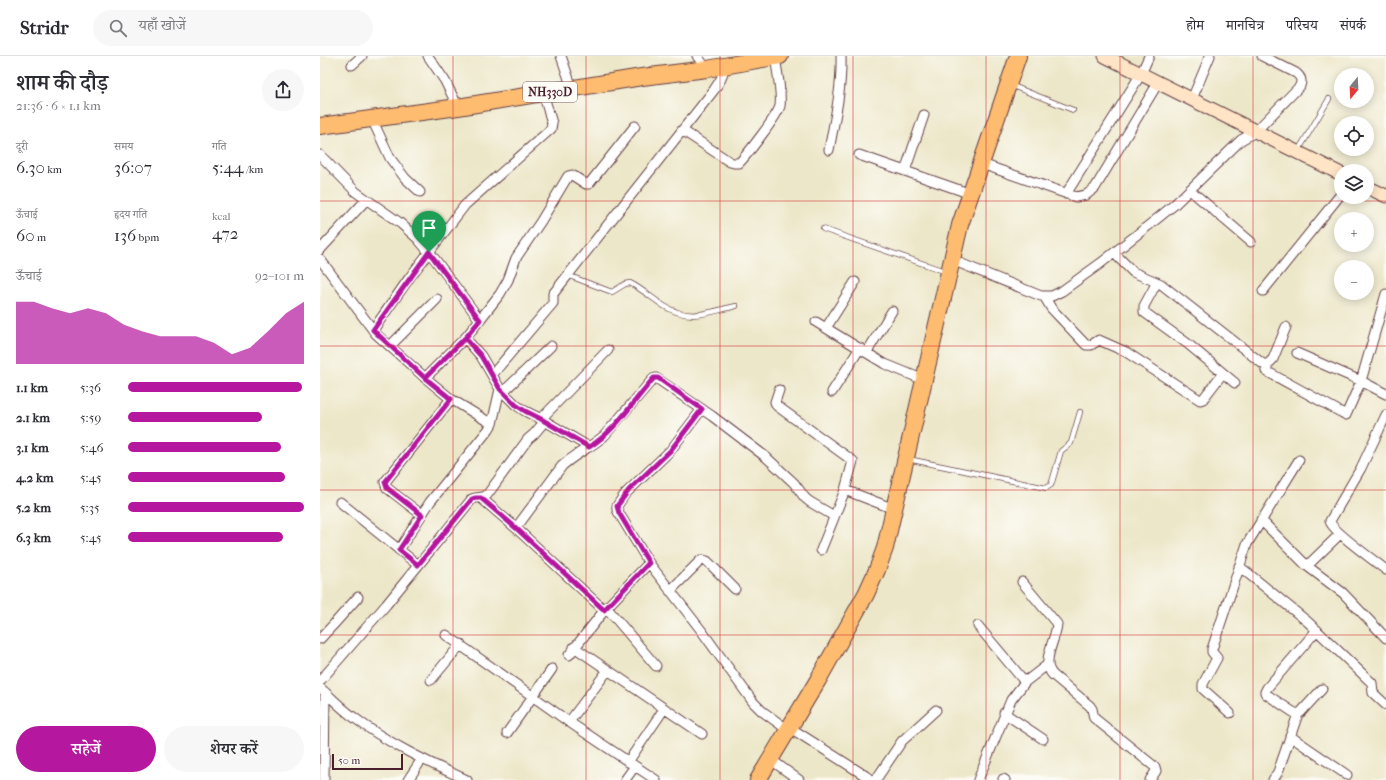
<!DOCTYPE html>
<html lang="hi">
<head>
<meta charset="utf-8">
<style>
	body { margin:0; font-family:"IM FELL French Canon","Noto Serif Devanagari",serif; background:#f7f7f7; color:#2b2b33; height:100vh; display:flex; flex-direction:column; font-size:15px; white-space:nowrap }
	* { box-sizing:border-box; margin:0 }
	p { font-size:13px; color:#7c7c81 }
	.icon { flex:none; width:22px; height:22px; fill:none; stroke:currentColor; stroke-width:2; stroke-linecap:round; stroke-linejoin:round }
	.map { position:relative; flex:1; overflow:hidden }
	.drawer { display:flex; flex-direction:column; background:#fff; width:320px }
	.drawer>* { flex:none }
	.needle { width:26px; rotate:198deg }
	.fabs { position:absolute; left:1014px; top:12px; display:grid; gap:8px }
	.fabs a { display:grid; place-items:center; width:40px; height:40px; border-radius:50%; background:#fff; box-shadow:0 2px 10px #0003; font-size:20px }
	.scale { position:absolute; left:12px; bottom:10px; width:71px; box-sizing:border-box; padding-left:4px; border:2px solid #4a1f2b; border-top:0; font-size:11px; line-height:14px; white-space:nowrap; color:#4a1f2b; -webkit-text-stroke:3px #fdfcf7; paint-order:stroke }
	.pin { position:absolute; display:grid; place-items:center; width:34px; height:34px; color:#fff; margin:-41px -17px; border-radius:50% 50% 50% 0; rotate:-45deg; box-shadow:0 0 4px #0007 }
	.pin .icon { rotate:45deg }
	.round { display:grid; place-items:center; flex:none; width:42px; height:42px; border-radius:21px; background:#f7f7f7 }
	.head { display:flex; align-items:center; justify-content:space-between; height:68px; padding:0 16px }
	h1 { font-size:22px; font-weight:600; line-height:30px }
	.metrics { display:grid; grid-template-columns:repeat(3,1fr); gap:6px; height:68px; padding:4px 16px }
	.metrics div { display:grid; align-content:center }
	.metrics b { font-size:17px; font-weight:600 }
	.metrics small { font-size:11px; font-weight:400 }
	.metrics p { font-size:11px }
	.chart { height:112px; padding:8px 16px }
	.chart p { display:flex; justify-content:space-between }
	.chart svg { width:100%; height:72px; margin-top:4px; fill:#b5179e; opacity:.7 }
	.action { display:flex; gap:8px; margin-top:auto; padding:8px 16px }
	.action a { flex:1; height:46px; border-radius:24px; background:#b5179e; color:#fff; font-size:16px; font-weight:600; line-height:46px; text-align:center }
	.action a+a { background:#f7f7f7; color:#2b2b33 }
	ul { padding:0 16px; list-style:none; font-size:13px }
	li { display:grid; grid-template-columns:64px 48px 1fr; align-items:center; height:30px }
	li i { height:10px; border-radius:5px; background:#b5179e }
	header { display:flex; align-items:center; gap:24px; box-sizing:border-box; height:56px; padding:0 20px; background:#fff; border-bottom:1px solid #e1e1e2 }
	header strong { font-size:19px }
	nav { display:flex; gap:22px; margin-inline-start:auto; font-size:14px }
	.search { width:280px; height:36px; background:#f7f7f7; display:flex; align-items:center; gap:10px; box-sizing:border-box; padding:0 14px; border-radius:22px; color:#7c7c81; font-size:15px }
	main { display:flex; flex:1; min-height:0 }
	.map>svg:first-child { display:block }
	.lines { fill:none; stroke-linecap:round; stroke-linejoin:round }
	.lane-casing { stroke:#623d43; stroke-width:6 }
	.street-casing { stroke:#623d43; stroke-width:11 }
	.secondary-casing { stroke:#623d43; stroke-width:15 }
	.highway-casing { stroke:#623d43; stroke-width:18 }
	.lane { stroke:#fff; stroke-width:4.5 }
	.street { stroke:#fff; stroke-width:9 }
	.secondary { stroke:#ffe4c6; stroke-width:13 }
	.highway { stroke:#febc71; stroke-width:16 }
	.route-casing { stroke:#fff; stroke-width:8 }
	.route { stroke:#b5179e; stroke-width:5 }
	.grid { fill:none; stroke:#d62828; stroke-width:1; stroke-opacity:0.55 }
	.labels { text-anchor:middle; stroke-width:3.5; stroke-linejoin:round; paint-order:stroke }
	.shield { fill:#fdfcf7; stroke:#806168; stroke-width:1 }
	.shield-label { font-size:12px; font-weight:bold; fill:#4a1f2b }
</style>
</head>
<body>
<header>
<strong>Stridr</strong>
<div class="search"><svg class="icon" aria-label="search" viewBox="0 0 24 24"><circle cx="10" cy="10" r="6"/><path d="M15 15l6 6"/></svg>यहाँ खोजें</div>
<nav><a>होम</a><a>मानचित्र</a><a>परिचय</a><a>संपर्क</a></nav>
</header>
<main>
<section class="drawer">
<div class="head"><div><h1>शाम की दौड़</h1><p>21:36 · 6 × 1.1 km</p></div><a class="round"><svg class="icon" aria-label="share" viewBox="0 0 24 24"><path d="M12 15V3M7 8l5-5 5 5M5 13v7h14v-7"/></svg></a></div>
<div class="metrics">
<div><p>दूरी</p><b>6.30<small> km</small></b></div>
<div><p>समय</p><b>36:07</b></div>
<div><p>गति</p><b>5:44<small> /km</small></b></div>
</div>
<div class="metrics">
<div><p>ऊँचाई</p><b>60<small> m</small></b></div>
<div><p>हृदय गति</p><b>136<small> bpm</small></b></div>
<div><p>kcal</p><b>472</b></div>
</div>
<div class="chart"><p><span>ऊँचाई</span>92–101 m</p>
<svg viewBox="0 0 160 44" preserveAspectRatio="none"><path d="M0 44V6L10 6L20 10L30 13L40 10L50 13L60 20L70 24L80 27L90 27L100 27L110 31L120 38L130 34L140 24L150 13L160 6V44z"/></svg>
</div>
<ul>
<li><b>1.1 km</b>5:36<i style="width:99%"></i></li>
<li><b>2.1 km</b>5:59<i style="width:76%"></i></li>
<li><b>3.1 km</b>5:46<i style="width:87%"></i></li>
<li><b>4.2 km</b>5:45<i style="width:89%"></i></li>
<li><b>5.2 km</b>5:35<i style="width:100%"></i></li>
<li><b>6.3 km</b>5:45<i style="width:88%"></i></li>
</ul>
<div class="action"><a>सहेजें</a><a>शेयर करें</a></div>
</section>
<div class="map">
<svg width="1066" height="724" viewBox="0 0 1066 724">
	<rect width="100%" height="100%" fill="#fdfcf7"/>
	<filter id="ink" filterUnits="userSpaceOnUse"><feTurbulence type="fractalNoise" baseFrequency=".025" numOctaves="2"/><feDisplacementMap in="SourceGraphic" scale="8" xChannelSelector="R" yChannelSelector="G"/><feConvolveMatrix kernelMatrix="1 2 1 2 8 2 1 2 1" color-interpolation-filters="sRGB"/></filter>
	<filter id="wash" filterUnits="userSpaceOnUse"><feTurbulence type="fractalNoise" baseFrequency=".012" numOctaves="4" result="noise"/><feDisplacementMap in="SourceGraphic" scale="16" xChannelSelector="R" yChannelSelector="G"/><feGaussianBlur stdDeviation="0.9" result="paint"/><feColorMatrix in="noise" values="0 0 0 0 0 0 0 0 0 0 0 0 0 0 0 0 0 1.4 0 .05"/><feComposite in="paint" operator="in"/></filter>
	<g filter="url(#wash)">
		<rect width="100%" height="100%" fill="#ede7c9"/>
	</g>
	<g filter="url(#ink)">
		<g class="lines">
			<g class="lane-casing">
				<path id="lane" d="M690 29 753 54
					M978 95 1009 43
					M503 173 627 216
					M247 219 292 236 305 228 310 227C322 233 333 243 344 250 370 266 389 256 416 250
					M588 403 726 432 731 429 732 426 741 395 751 387 760 356"/>
			</g>
			<g class="street-casing">
				<path id="street" d="M108 0 125 25 138 51
					M241 0 252 32
					M377 0 387 13
					M32 9 42 0
					M872 43 890 0
					M52 63 70 102 85 122 100 136
					M362 74 410 106 414 107H419C427 99 458 59 460 50 462 36 457 15 455 1
					M509 94C515 62 522 32 521 0
					M0 99 36 136 80 167 98 183 114 202 160 264
					M539 99 651 138
					M662 108 756 141 766 139 775 132 838 27
					M585 115 604 59
					M870 134 931 186
					M746 138 821 18 829 0
					M0 194 46 144
					M794 197 813 216 841 228 943 308H948L953 303 966 271
					M0 203 56 278 102 319 131 343 172 368
					M632 204 721 240H732L742 235 781 207 838 162 854 149 921 84 935 76 980 30C982 24 981 21 976 17L942 0
					M837 226 824 250V256L868 288 915 327
					M943 235 1021 138
					M724 240 731 252 766 289H771L779 284 806 296 880 344 883 343 903 317
					M496 266 565 308 604 324
					M506 272 535 226
					M53 274 90 221 145 149 231 73 232 67 223 37
					M145 282 161 300 180 333 196 349 205 355 225 365 269 391
					M70 290 117 243
					M547 296 572 255
					M977 297 1041 325 1066 338
					M948 308 946 315 1026 359 1041 325 1066 238
					M172 319 233 247V238L394 34 401 23 405 10
					M105 322 147 280 180 238 188 224 196 202 221 165 248 120 252 119 266 128H269L315 70
					M459 334 455 346 457 350 533 405 525 434 501 494
					M183 336 231 290
					M512 336 540 292
					M382 353 350 395 305 438 297 450V454L329 507 381 574 433 646 442 655 468 674
					M1066 359 1041 412 1010 465C1011 474 1056 506 1066 514
					M221 363 288 294
					M525 434 574 453
					M161 442 196 472 284 554
					M20 446 98 509
					M102 459 67 432 65 426 131 343
					M941 464 987 510 1023 537 1066 582
					M196 472 242 410C255 398 271 391 284 380L333 323 336 322 392 360 446 401 474 427 485 442 490 446 514 460
					M79 494 110 446 169 373 172 368 180 333
					M919 510 988 566 1052 627 1053 637 1066 649
					M987 510 1020 478
					M702 526 737 568C736 584 720 606 733 619L770 650 772 653 774 662 835 711 836 715 830 724
					M350 535 380 505 383 504 387 505 415 533
					M286 551 336 610
					M658 570 705 626
					M997 574 947 632 945 636 946 638 973 656 978 658 981 656 1002 633
					M126 579 249 666 336 724
					M0 583 14 568 38 541
					M254 591 382 678
					M249 599 287 551 329 507
					M111 624 141 588
					M0 625 66 549 152 443C157 440 162 443 167 439L208 383 214 378 225 365
					M0 632C11 641 21 652 32 660 67 687 107 706 147 724
					M684 657 723 683
					M910 657 883 633V628L897 602 892 596V593L927 488 979 404
					M249 666 288 614
					M469 671 552 724
					M187 677 232 613
					M970 680 1027 719
					M450 703 479 724
					M308 706 344 653
					M683 723 685 724
					M4 724 5 636
					M88 724 102 703
					M305 724 315 710
					M554 724 557 722 582 685 616 654
					M658 724 691 644 705 626 727 609
					M953 724 958 716 978 658"/>
			</g>
			<g class="secondary-casing">
				<path id="secondary" d="M785 0 1021 118
					M1047 131 1066 140"/>
			</g>
			<g class="highway-casing">
				<path id="highway" d="M0 70 138 51 322 21 387 13 460 0
					M438 724 498 624 546 538 557 514 565 492 574 453 640 169 698 0"/>
			</g>
			<use href="#lane" class="lane"/>
			<use href="#street" class="street"/>
			<use href="#secondary" class="secondary"/>
			<use href="#highway" class="highway"/>
		</g>
	</g>
	<g class="lines" filter="url(#ink)">
		<g class="route-casing">
			<path id="route" d="M109 196 160 264 147 280 105 322 131 343 65 426 67 432 102 459 79 494 98 509 152 443 155 442H161L196 472 284 554 329 507 299 457 297 450 309 434 350 395 382 353 338 322H334C313 345 296 375 269 391L221 363 205 355 196 349 180 333 161 300 145 282 105 322 53 274 109 196"/>
		</g>
		<use href="#route" class="route"/>
	</g>
	<path class="grid" d="M133 0V724M266 0V724M400 0V724M533 0V724M666 0V724M800 0V724M933 0V724M0 145H1066M0 290H1066M0 434H1066M0 579H1066"/>
	<g class="labels">
		<rect class="shield" x="203" y="26" width="54" height="20" rx="3"/>
		<g class="shield-label">
			<text x="230" y="40">NH330D</text>
		</g>
	</g>
</svg>
<div class="fabs">
<a><svg class="needle" viewBox="-14 -14 28 28"><path d="M0-13l5 13h-10z" fill="#e53935"/><path d="M0 13l5-13h-10z" fill="#7c7c81"/></svg></a>
<a><svg class="icon" aria-label="locate" viewBox="0 0 24 24"><circle cx="12" cy="12" r="6"/><path d="M12 2v4M12 18v4M2 12h4M18 12h4"/></svg></a>
<a><svg class="icon" aria-label="layers" viewBox="0 0 24 24"><path d="M12 4l9 5-9 5-9-5zM3 14l9 5 9-5"/></svg></a>
<a>+</a>
<a>−</a>
</div>
<div class="scale">50 m</div>
<div class="pin" style="left:109px;top:196px;background:#1e9e55"><svg class="icon" aria-label="arrive" viewBox="0 0 24 24"><path d="M6 21V4h12l-3 4 3 4H6"/></svg></div>
</div>
</main>
</body>
</html>
